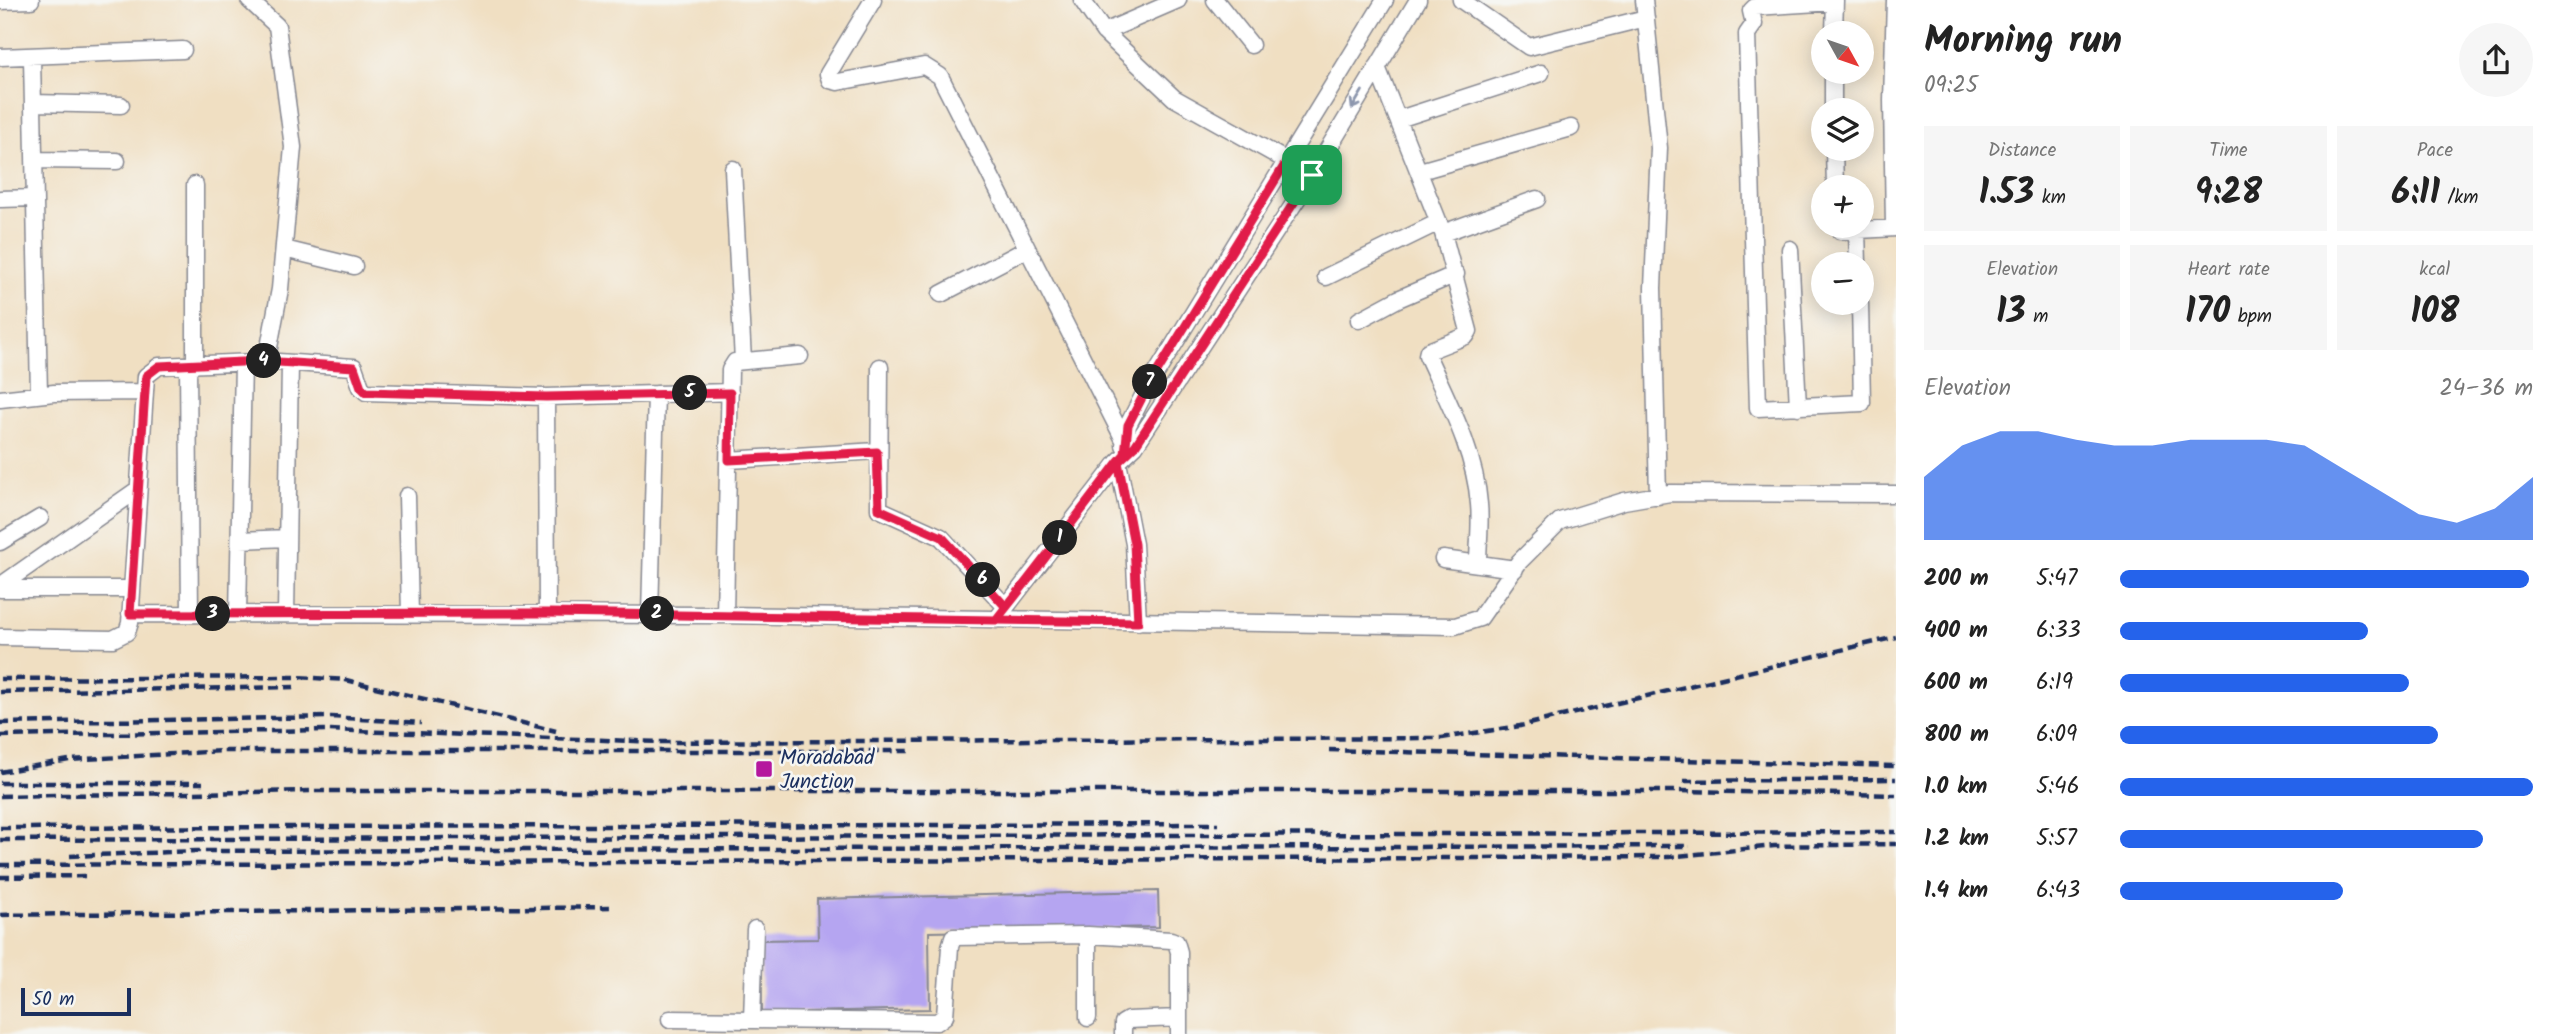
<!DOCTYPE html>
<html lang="en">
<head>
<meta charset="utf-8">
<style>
	body { margin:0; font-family:Kalam,sans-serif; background:#f6f6f6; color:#222; height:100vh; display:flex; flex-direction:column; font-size:26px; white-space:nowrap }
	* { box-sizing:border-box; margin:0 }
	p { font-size:23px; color:#767676 }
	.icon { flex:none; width:38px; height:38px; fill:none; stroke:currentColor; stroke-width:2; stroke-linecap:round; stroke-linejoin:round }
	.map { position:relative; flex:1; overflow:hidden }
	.details { display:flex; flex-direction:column; background:#fff; width:665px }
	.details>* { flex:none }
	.needle { width:46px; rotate:130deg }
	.fabs { position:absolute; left:1811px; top:21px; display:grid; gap:14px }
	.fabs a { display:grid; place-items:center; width:63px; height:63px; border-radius:50%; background:#fff; box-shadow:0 4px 18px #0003; font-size:35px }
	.scale { position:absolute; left:21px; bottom:18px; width:110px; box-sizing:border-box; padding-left:7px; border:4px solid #1b2f5e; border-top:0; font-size:19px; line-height:24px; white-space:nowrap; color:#1b2f5e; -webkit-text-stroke:5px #f6f6f2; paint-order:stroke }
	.pin { position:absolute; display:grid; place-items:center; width:60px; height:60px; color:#fff; margin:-30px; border-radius:14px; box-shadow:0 4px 10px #0006 }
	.km { position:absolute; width:35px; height:35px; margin:-18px; border-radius:50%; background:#222; color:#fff; font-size:19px; line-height:35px; text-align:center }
	.round { display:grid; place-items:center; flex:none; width:74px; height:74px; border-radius:37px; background:#f6f6f6 }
	.headline { display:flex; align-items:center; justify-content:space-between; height:119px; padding:0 28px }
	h1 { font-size:38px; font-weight:700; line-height:52px }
	.figures { display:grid; grid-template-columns:repeat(3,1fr); gap:10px; height:119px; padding:7px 28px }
	.figures div { display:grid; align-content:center; border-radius:0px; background:#f6f6f6; text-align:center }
	.figures b { font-size:35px; font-weight:700 }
	.figures small { font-size:19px; font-weight:400 }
	.figures p { font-size:19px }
	.chart { height:196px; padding:14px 28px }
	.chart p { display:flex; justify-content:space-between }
	.chart svg { width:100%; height:126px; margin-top:7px; fill:#2563eb; opacity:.7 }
	ul { padding:0 28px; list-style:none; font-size:23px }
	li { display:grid; grid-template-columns:112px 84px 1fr; align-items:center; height:52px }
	li i { height:18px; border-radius:9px; background:#2563eb }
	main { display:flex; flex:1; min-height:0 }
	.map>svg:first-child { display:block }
	.building { fill:#b5a5f1 }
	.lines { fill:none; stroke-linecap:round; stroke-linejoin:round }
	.minor-casing { stroke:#868790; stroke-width:19 }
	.minor { stroke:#fff; stroke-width:16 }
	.rail { stroke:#1b2f5e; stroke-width:4.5; stroke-dasharray:10 5; stroke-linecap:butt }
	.oneway { stroke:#8d97ae }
	.route-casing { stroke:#fff; stroke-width:14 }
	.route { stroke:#e11d48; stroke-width:9 }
	.poi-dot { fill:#b5179e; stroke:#f6f6f2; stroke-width:2.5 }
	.labels { text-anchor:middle; stroke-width:5; stroke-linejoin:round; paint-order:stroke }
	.poi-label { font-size:21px; fill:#1b2f5e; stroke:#f6f6f2; text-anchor:start }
</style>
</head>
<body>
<main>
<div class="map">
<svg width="1896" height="1034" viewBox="0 0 1896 1034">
	<rect width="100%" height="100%" fill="#f6f6f2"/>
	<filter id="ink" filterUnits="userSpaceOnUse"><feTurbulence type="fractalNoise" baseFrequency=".0143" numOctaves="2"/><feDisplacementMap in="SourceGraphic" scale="14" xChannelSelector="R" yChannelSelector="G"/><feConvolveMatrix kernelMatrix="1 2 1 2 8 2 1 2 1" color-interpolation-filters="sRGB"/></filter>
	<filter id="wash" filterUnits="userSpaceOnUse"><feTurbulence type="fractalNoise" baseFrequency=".00686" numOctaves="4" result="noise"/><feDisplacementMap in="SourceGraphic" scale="28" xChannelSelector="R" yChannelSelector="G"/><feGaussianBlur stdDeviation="1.57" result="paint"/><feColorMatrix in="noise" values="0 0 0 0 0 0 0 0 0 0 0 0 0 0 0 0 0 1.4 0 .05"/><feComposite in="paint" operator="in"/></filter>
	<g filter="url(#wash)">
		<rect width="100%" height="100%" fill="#f0dfc2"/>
		<g id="blocks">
			<path class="building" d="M1158 891 1159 927 929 932 930 1009 762 1013 761 940 818 939 817 899Z"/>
		</g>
	</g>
	<g filter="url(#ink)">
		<use href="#blocks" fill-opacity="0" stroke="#868790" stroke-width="2"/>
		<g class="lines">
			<g class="minor-casing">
				<path id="minor" d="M873 0 828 74 830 80 838 82 924 66 940 76 1124 440
					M1082 0 1104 32 1174 98 1312 175
					M1215 0 1251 45
					M1461 0 1529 47 1646 18
					M1644 0 1659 148 1653 288 1658 496
					M0 1 31 0
					M1835 2 1755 7 1751 11 1754 24 1747 34 1758 408 1862 403 1860 303
					M1104 32 1178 0
					M1834 33 1835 0
					M0 57 183 50
					M32 58 39 394
					M1377 67 1443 233 1469 331 1466 336 1428 351 1427 355C1448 402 1475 451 1479 504 1481 523 1478 544 1478 564
					M1833 72V110
					M33 103 121 105
					M1399 119 1541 73
					M1834 149 1835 187
					M34 160 117 161
					M733 169 743 361
					M1420 171 1571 128
					M0 199 35 198
					M1836 226 1840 231 1896 228
					M1894 228 1892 100 1895 0
					M1857 230 1858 264
					M1443 233 1537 199
					M284 249 354 266
					M1790 249 1798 407
					M1326 277 1439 222
					M941 294 1027 249
					M1359 320 1398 299 1456 274
					M263 361 354 367 361 387 366 392 546 397 730 392
					M188 365 190 614
					M195 365V185
					M880 367 879 509 941 537 1006 607
					M546 397 547 613
					M0 399 54 393 143 392
					M1124 445 1128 425 1146 390 1385 0
					M729 460 877 451
					M1118 462 1134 544 1138 622
					M407 496 410 613
					M240 540 287 538
					M0 542 40 518
					M1443 559 1515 569
					M0 586 137 490
					M0 589H132
					M130 614 725 615 1455 626 1480 618 1519 562 1560 521 1624 501 1670 493 1896 494
					M238 614 243 363
					M286 614 290 364
					M650 614 656 394
					M725 615 730 370 735 362 800 356
					M996 620 1118 462 1135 446 1305 187 1418 0
					M0 637 113 639 127 632 130 623 146 376 159 366 257 362 267 358 280 289 293 147 277 26 249 0
					M1088 1018V935L1171 940 1176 942 1179 952V1034
					M670 1019 937 1022 945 1016 950 947 953 937 1088 935
					M752 1020 755 929
					M1123 1034V1023L1128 1020 1179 1018"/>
			</g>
			<use href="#minor" class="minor"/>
			<path class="rail" d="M0 679 298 677 346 680 556 731
				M0 692 294 687
				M0 723 331 717 421 723
				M0 736 329 730 661 742 1442 738 1520 726 1896 637
				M1329 750 1896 766
				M0 772 69 760 223 751H909
				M1683 781 1896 779
				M0 783H203
				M0 796 313 791H1682L1896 795
				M0 828 1218 824
				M0 840 1896 832
				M70 856 197 851 1690 846
				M0 865 1669 857 1774 846 1896 844
				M0 877 90 876
				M0 915 613 907"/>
		</g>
		<defs><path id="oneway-shaft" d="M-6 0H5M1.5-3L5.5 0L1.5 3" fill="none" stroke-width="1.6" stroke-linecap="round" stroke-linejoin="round" transform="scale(1.75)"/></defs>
		<use class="oneway" href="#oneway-shaft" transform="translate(1357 100) rotate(121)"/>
	</g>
	<g class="lines" filter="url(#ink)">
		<g class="route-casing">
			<path id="route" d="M1312 175 1135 446 1118 462C1078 515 1038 568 996 620L547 613 130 614 146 376 159 366 263 361 354 367 361 387 366 392 546 397 730 393 729 460 877 452 879 509 942 537 1006 607 996 620 1138 622 1134 544 1118 462 1125 454 1128 425 1146 390 1287 161 1312 175"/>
		</g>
		<use href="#route" class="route"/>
	</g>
	<rect class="poi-dot" x="755" y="760" width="18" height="18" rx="3.5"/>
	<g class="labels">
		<g class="poi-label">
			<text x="780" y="764">Moradabad<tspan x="780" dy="24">Junction</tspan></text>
		</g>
	</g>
</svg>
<div class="fabs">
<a><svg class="needle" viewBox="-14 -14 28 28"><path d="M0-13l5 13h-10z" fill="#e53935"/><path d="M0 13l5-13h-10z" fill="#767676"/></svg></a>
<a><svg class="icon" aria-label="layers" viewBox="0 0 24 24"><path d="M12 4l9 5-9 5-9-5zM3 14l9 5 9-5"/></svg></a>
<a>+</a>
<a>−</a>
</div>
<div class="scale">50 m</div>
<div class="pin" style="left:1312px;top:175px;background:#1e9e55"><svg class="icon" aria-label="arrive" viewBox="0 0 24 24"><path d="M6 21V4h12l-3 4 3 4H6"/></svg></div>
<b class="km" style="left:1060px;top:538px">1</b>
<b class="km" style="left:657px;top:614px">2</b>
<b class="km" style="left:213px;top:614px">3</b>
<b class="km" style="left:264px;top:361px">4</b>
<b class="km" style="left:690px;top:393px">5</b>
<b class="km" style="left:983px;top:580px">6</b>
<b class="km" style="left:1150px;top:382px">7</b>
</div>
<section class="details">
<div class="headline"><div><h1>Morning run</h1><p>09:25</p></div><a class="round"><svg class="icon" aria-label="share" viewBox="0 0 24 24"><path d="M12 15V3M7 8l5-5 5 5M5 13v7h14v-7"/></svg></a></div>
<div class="figures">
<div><p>Distance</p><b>1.53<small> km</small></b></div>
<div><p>Time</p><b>9:28</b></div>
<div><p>Pace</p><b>6:11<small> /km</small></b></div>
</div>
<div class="figures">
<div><p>Elevation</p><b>13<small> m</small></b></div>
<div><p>Heart rate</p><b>170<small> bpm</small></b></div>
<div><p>kcal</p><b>108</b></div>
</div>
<div class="chart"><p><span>Elevation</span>24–36 m</p>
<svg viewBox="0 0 160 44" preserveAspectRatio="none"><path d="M0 44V22L10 11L20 6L30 6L40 9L50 11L60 11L70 9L80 9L90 9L100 11L110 19L120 27L130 35L140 38L150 33L160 22V44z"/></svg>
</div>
<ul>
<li><b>200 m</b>5:47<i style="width:99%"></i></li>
<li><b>400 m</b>6:33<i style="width:60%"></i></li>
<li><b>600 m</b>6:19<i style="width:70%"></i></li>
<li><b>800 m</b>6:09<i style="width:77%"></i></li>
<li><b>1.0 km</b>5:46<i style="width:100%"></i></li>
<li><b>1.2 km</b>5:57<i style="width:88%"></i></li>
<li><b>1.4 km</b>6:43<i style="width:54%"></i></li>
</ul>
</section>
</main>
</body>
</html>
